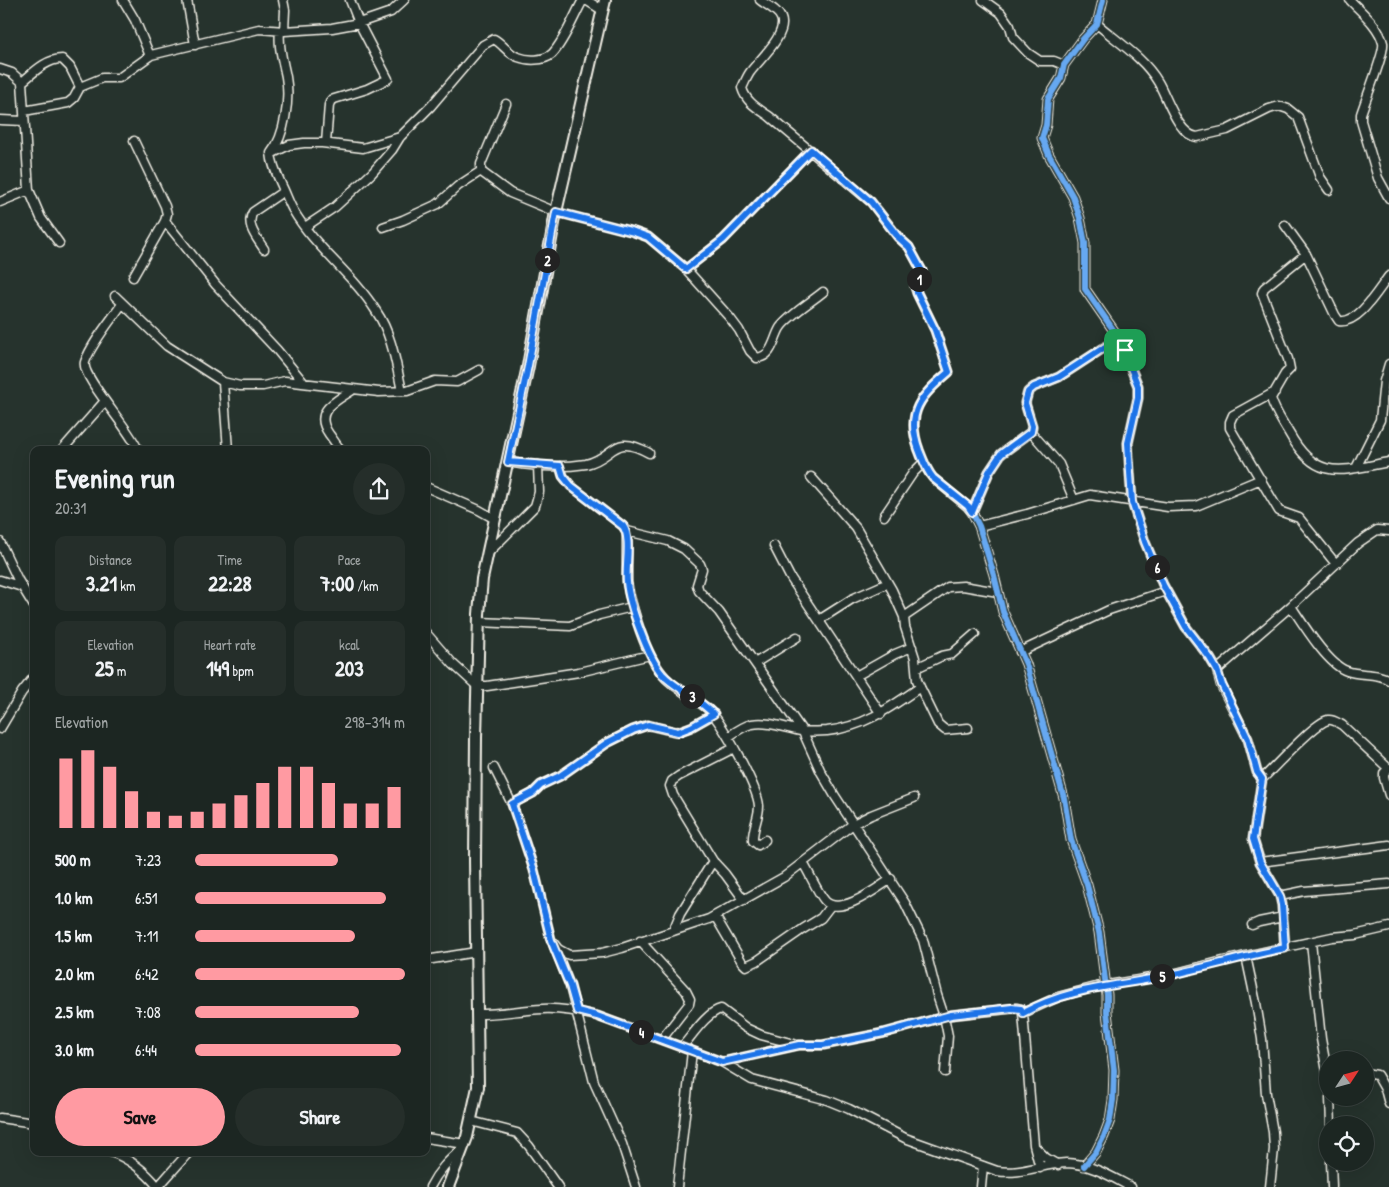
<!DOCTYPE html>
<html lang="en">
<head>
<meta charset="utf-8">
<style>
	body { margin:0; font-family:"Patrick Hand",sans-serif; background:#252e2a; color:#f1f3f6; height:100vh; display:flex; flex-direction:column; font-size:19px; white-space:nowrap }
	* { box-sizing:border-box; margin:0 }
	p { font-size:16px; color:#a0a5a5 }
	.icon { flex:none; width:28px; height:28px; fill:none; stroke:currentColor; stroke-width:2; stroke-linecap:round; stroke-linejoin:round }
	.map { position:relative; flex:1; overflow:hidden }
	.details { position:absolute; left:30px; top:446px; width:400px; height:710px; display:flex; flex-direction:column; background:#1c2622; border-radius:10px; box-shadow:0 5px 20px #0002,0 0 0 1px #3a4340 }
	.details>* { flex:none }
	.needle { width:32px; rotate:54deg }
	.tools { position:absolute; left:1319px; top:1051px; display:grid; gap:10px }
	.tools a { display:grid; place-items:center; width:55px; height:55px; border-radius:50%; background:#1c2622; box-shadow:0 5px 20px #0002,0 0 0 1px #3a4340; font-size:25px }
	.pin { position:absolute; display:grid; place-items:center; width:42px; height:42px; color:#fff; margin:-21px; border-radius:10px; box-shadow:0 2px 8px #0006 }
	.km { position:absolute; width:25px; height:25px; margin:-12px; border-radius:50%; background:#222; color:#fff; font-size:14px; line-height:25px; text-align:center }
	.round { display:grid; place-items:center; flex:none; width:52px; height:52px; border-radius:26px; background:#252e2a }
	.head { display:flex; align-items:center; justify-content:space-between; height:85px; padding:0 25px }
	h1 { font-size:28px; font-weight:800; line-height:38px }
	.figures { display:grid; grid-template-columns:repeat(3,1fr); gap:8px; height:85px; padding:5px 25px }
	.figures div { display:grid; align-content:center; border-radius:10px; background:#252e2a; text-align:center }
	.figures b { font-size:21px; font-weight:800 }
	.figures small { font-size:14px; font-weight:400 }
	.figures p { font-size:14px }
	.chart { height:140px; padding:10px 25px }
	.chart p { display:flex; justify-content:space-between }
	.chart svg { width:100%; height:90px; margin-top:5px; stroke:#ff9aa2; stroke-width:6 }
	.button { display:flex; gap:10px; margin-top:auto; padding:10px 25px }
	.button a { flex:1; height:58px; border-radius:30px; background:#ff9aa2; color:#111; font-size:20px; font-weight:800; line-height:58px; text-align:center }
	.button a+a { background:#252e2a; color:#f1f3f6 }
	ul { padding:0 25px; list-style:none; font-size:16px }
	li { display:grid; grid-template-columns:80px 60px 1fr; align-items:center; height:38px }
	li i { height:12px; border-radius:6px; background:#ff9aa2 }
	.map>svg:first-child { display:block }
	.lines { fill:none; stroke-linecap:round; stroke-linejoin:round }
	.minor-casing { stroke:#f4f1e8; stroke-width:11 }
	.major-casing { stroke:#f4f1e8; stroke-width:14 }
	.minor { stroke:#26332d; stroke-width:8 }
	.major { stroke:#26332d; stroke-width:10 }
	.cycleway-casing { stroke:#26332d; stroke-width:9 }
	.cycleway { stroke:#66a8f1; stroke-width:6 }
	.route-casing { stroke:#fff; stroke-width:10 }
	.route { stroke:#1a73e8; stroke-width:6 }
</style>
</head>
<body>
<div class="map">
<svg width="1389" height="1187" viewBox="0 0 1389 1187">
	<rect width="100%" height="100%" fill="#26332d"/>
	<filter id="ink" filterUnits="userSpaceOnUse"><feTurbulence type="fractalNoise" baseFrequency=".02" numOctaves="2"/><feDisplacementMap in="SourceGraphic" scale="10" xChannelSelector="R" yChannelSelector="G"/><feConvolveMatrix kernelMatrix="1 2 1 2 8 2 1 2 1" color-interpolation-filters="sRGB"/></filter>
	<g filter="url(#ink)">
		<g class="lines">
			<g class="minor-casing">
				<path id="minor" d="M123 0 135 20 150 56
					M187 0 195 45
					M283 0 285 10 284 31
					M586 0 602 10
					M760 0C766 5 778 10 781 18 788 34 760 59 751 71 747 76 745 82 742 88 746 102 757 108 769 116L871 202 898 237 909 247 922 271 915 287 917 293 935 330 949 372C921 396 905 412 919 450 923 460 926 470 933 478L967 506 972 512
					M983 0 1001 13 1010 26 1013 37 1028 53 1040 61H1054L1064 65
					M1103 0 1097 24 1083 39 1064 65 1061 78 1048 99 1046 125 1042 138 1049 155 1073 197 1080 218 1085 243V289L1119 338 1138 386V398L1128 443 1132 502 1145 542 1163 585 1186 627 1210 658 1217 670 1221 685 1248 739 1257 772 1262 779 1253 839 1260 862 1280 896 1282 905 1285 948
					M1350 0C1361 12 1379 26 1383 43 1385 52 1365 101 1361 114V121L1378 178 1389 198
					M1097 24C1118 42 1144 58 1158 82 1167 97 1178 135 1197 137L1227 130 1269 109 1279 106 1288 109 1298 117 1320 177 1329 190
					M280 31C278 47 283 61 286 77 290 99 285 136 271 153 272 165 277 175 282 186 286 194 289 203 293 210 315 248 353 274 376 311 392 334 396 364 402 391
					M0 69 12 73 22 82 29 190 41 218 59 243
					M22 82C33 73 46 59 62 59L70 67 80 87
					M506 104 481 164V171L483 173 510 193 556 212 634 232 648 237 686 269 730 318 739 330 750 351 757 358C773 356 773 340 780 328 787 317 812 301 823 292
					M24 111 68 103 74 98 80 87 102 78H119L151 55 259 29 284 31 332 28 359 23 391 12 404 0
					M0 120 24 121
					M326 143 329 105 331 100 367 89 388 79 359 23 350 0
					M273 153 289 145 304 143H322L363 148 400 137
					M0 202 29 190
					M165 221 216 285 277 350 304 383
					M1285 225 1306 254 1335 315 1339 321C1359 324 1378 290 1389 276
					M305 227 335 207 372 173 392 150 400 137 431 106 483 45 494 39C503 44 508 54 518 57 528 61 544 61 552 54 564 42 574 16 583 0
					M383 227 403 220 438 204 458 186 481 171
					M264 249C257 238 245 225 253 212L284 191
					M1306 254 1264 288 1262 293 1288 359 1290 369 1285 374 1271 398C1274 410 1282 421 1289 433 1316 482 1341 471 1389 462
					M686 269 723 240 811 150
					M133 277 165 221 167 214 165 206 134 141
					M115 296 167 346 223 382 240 386H263L285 381 379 392 407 391 435 381 457 382 479 370
					M122 304C111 320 91 344 85 362 80 376 131 430 138 450
					M223 382 228 450
					M1275 392 1233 415 1230 422V428L1279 511 1299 518 1336 564
					M1031 432 1059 464 1074 500
					M62 450 105 401
					M341 450C336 445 333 439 329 434 312 410 337 401 354 389
					M508 462C532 466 561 468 586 464 615 458 612 432 649 453
					M560 466 563 476 571 486 623 526 627 531V582L629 593C636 620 648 663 669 681 681 692 696 699 708 709 722 722 758 788 759 806 759 818 752 829 753 841L758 845 765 840
					M1356 468 1380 420 1384 381 1389 364
					M811 477 856 528 892 590 904 617
					M426 487 479 510 495 519
					M884 516 913 473 924 462
					M979 526 1027 514 1090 495 1168 507 1196 506 1261 479
					M627 531 668 541 684 549 700 564 702 569 697 585 699 591 719 612 803 732 821 772 835 796 905 903 923 940 937 995 944 1016 948 1036 945 1072
					M0 542 18 580 34 606
					M774 546 790 577 881 714
					M488 553 535 506 539 492 538 465
					M0 580 22 587
					M1291 606C1303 624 1328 665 1347 671 1361 676 1376 672 1389 680
					M819 620 852 599 888 583
					M479 622 570 626 599 615 632 607
					M426 633 453 664 477 686H487L579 672 650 655
					M1020 652 1109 610 1166 591
					M755 663 797 637
					M916 668 942 656 952 654 975 634
					M1217 670 1291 606 1358 543 1377 530 1389 531
					M856 676 895 654 912 647
					M968 728 945 730 938 724 920 687 917 680 915 658 905 627 904 617 948 587 963 586 998 592
					M0 729 22 692 34 677
					M728 737C735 732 743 726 752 724 768 721 785 728 801 731 804 732 823 731 827 731 864 727 891 707 920 687
					M734 748 679 776 672 781 670 786 673 795 713 861 725 874 744 900
					M494 768 512 804 534 870 551 940 558 949 569 955 602 953 622 948 709 919 784 877 853 824 871 815 914 798
					M1389 768 1384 773V778L1389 795
					M1262 779C1275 767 1314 723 1328 720 1333 719 1338 723 1342 725L1388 768
					M512 804 533 793 541 785 560 776 607 743 633 730 648 725 677 732 691 727 714 714
					M1260 862 1389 845
					M803 863C810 874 817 892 825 901 840 917 877 888 891 879
					M1280 896 1304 891 1389 884
					M715 916 742 962 746 966 757 961 803 929 821 918 831 905
					M1252 925 1259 922 1283 917
					M673 931 680 914 713 861
					M640 941 686 991 690 999 689 1004 662 1039
					M1311 942 1321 1039 1328 1077
					M554 946 570 986 594 1082 622 1144 636 1187
					M1246 956 1256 1003 1262 1039 1266 1094 1273 1132 1274 1149 1270 1187
					M426 960 476 952
					M1023 1013 1058 997 1096 987 1169 975 1223 961 1332 937 1355 935 1389 927
					M478 1014C500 1014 521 1010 543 1009 561 1008 580 1012 597 1016L722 1062 752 1080 827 1100 849 1109 905 1138 997 1171C1021 1175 1042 1164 1066 1163 1089 1163 1112 1177 1131 1187
					M682 1047C691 1037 707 1012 721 1009L746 1028 761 1035 794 1044
					M722 1062 799 1045H823L884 1033 951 1015 1016 1008 1021 1009 1023 1013 1034 1145 1040 1168
					M1365 1073 1377 1075 1385 1089 1389 1104
					M1330 1098 1331 1125
					M0 1118 34 1123
					M471 1121 517 1133 529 1146 558 1187
					M426 1138 465 1144
					M1036 1148 1046 1158 1058 1165
					M111 1152C130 1159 146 1172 158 1187
					M1331 1162 1332 1187
					M1084 1166 1096 1152 1104 1136 1110 1120 1113 1100 1114 1070 1107 1012V995L1099 932 1087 885 1071 840 1064 798 1026 664 1003 612 994 575 979 526 972 512 989 472 1001 454 1031 432 1032 426 1025 403 1028 392 1034 387 1059 377 1119 338
					M158 1187 189 1152
					M430 1187C438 1171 448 1161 462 1149
					M677 1187 692 1051
					M981 1187 983 1166"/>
			</g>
			<g class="major-casing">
				<path id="major" d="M448 1187 467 1137 478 1087 475 861 476 738 479 614 482 579 528 366 556 212 605 0"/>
			</g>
			<use href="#minor" class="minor"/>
			<use href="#major" class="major"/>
			<g class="cycleway-casing">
				<path id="cycleway" d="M1103 0 1097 24 1083 39 1064 65 1061 78 1048 99 1046 125 1042 138 1049 155 1073 197 1080 218 1085 243V289L1119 338 1138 386V398L1128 443 1132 502 1145 542 1163 585 1186 627 1210 658 1217 670 1221 685 1248 739 1257 772 1262 779 1253 839 1260 862 1280 896 1282 905 1285 948
					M1084 1166 1096 1152 1104 1136 1110 1120 1113 1100 1114 1070 1107 1012V995L1099 932 1087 885 1071 840 1064 798 1026 664 1003 612 994 575 979 526 972 512 989 472 1001 454 1031 432 1032 426 1025 403 1028 392 1034 387 1059 377 1119 338"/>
			</g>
			<use href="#cycleway" class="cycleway"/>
		</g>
	</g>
	<g class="lines" filter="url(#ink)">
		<g class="route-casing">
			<path id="route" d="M811 150 871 202 898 237 909 247 922 271 916 287 917 293 935 330 949 372C921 396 905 412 919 450 923 460 926 470 933 478L968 506 972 512 989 472 1001 454 1031 432 1032 426 1025 403 1028 392 1034 387 1059 377 1119 338 1138 386V398L1128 443 1132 502 1145 542 1163 585 1186 627 1210 658 1217 670 1222 685 1248 739 1257 772 1262 779 1253 839 1260 862 1280 896 1282 905 1285 948C1246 956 1208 967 1170 975 1117 987 1073 986 1023 1013L1021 1009 1012 1008 951 1015 884 1033 823 1045H799L722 1062 597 1016 577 1011 570 986 551 940 534 870 512 804 533 793 541 785 560 776 607 743 633 730 648 725 678 732 691 727 714 714C708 709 702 704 696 699 685 691 672 685 662 674 648 657 629 605 627 582 625 567 632 538 623 526L571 486 563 476 560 466 508 462 528 366 556 212 634 232 648 237 686 269 723 240Z"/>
		</g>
		<use href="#route" class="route"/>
	</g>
</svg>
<div class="tools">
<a><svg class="needle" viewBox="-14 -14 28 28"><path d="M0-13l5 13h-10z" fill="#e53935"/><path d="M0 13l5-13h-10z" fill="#a0a5a5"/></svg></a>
<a><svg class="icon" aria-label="locate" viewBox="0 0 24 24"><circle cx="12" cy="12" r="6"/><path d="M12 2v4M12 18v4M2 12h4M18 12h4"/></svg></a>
</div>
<div class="pin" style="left:1125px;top:350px;background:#1e9e55"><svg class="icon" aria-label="arrive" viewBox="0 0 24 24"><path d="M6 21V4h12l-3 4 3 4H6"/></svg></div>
<b class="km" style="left:919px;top:279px">1</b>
<b class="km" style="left:547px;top:260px">2</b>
<b class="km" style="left:692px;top:696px">3</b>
<b class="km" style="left:641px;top:1032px">4</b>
<b class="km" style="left:1162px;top:976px">5</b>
<b class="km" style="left:1157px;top:567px">6</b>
<section class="details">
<div class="head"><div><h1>Evening run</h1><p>20:31</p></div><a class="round"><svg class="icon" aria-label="share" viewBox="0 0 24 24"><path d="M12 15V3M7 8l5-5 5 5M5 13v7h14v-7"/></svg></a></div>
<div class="figures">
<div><p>Distance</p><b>3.21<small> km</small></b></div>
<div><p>Time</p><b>22:28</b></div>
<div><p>Pace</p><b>7:00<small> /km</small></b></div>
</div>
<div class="figures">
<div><p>Elevation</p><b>25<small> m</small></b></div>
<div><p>Heart rate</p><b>149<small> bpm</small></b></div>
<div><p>kcal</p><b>203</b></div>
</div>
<div class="chart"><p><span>Elevation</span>298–314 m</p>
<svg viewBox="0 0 160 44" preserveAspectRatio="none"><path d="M5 44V10M15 44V6M25 44V14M35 44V26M45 44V36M55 44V38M65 44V36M75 44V32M85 44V28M95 44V22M105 44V14M115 44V14M125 44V22M135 44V32M145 44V32M155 44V24"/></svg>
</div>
<ul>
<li><b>500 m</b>7:23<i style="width:68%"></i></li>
<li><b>1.0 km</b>6:51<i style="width:91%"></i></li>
<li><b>1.5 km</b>7:11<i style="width:76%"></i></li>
<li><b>2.0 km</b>6:42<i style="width:100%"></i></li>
<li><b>2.5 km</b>7:08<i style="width:78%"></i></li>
<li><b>3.0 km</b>6:44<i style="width:98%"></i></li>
</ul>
<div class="button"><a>Save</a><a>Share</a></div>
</section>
</div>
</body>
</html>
